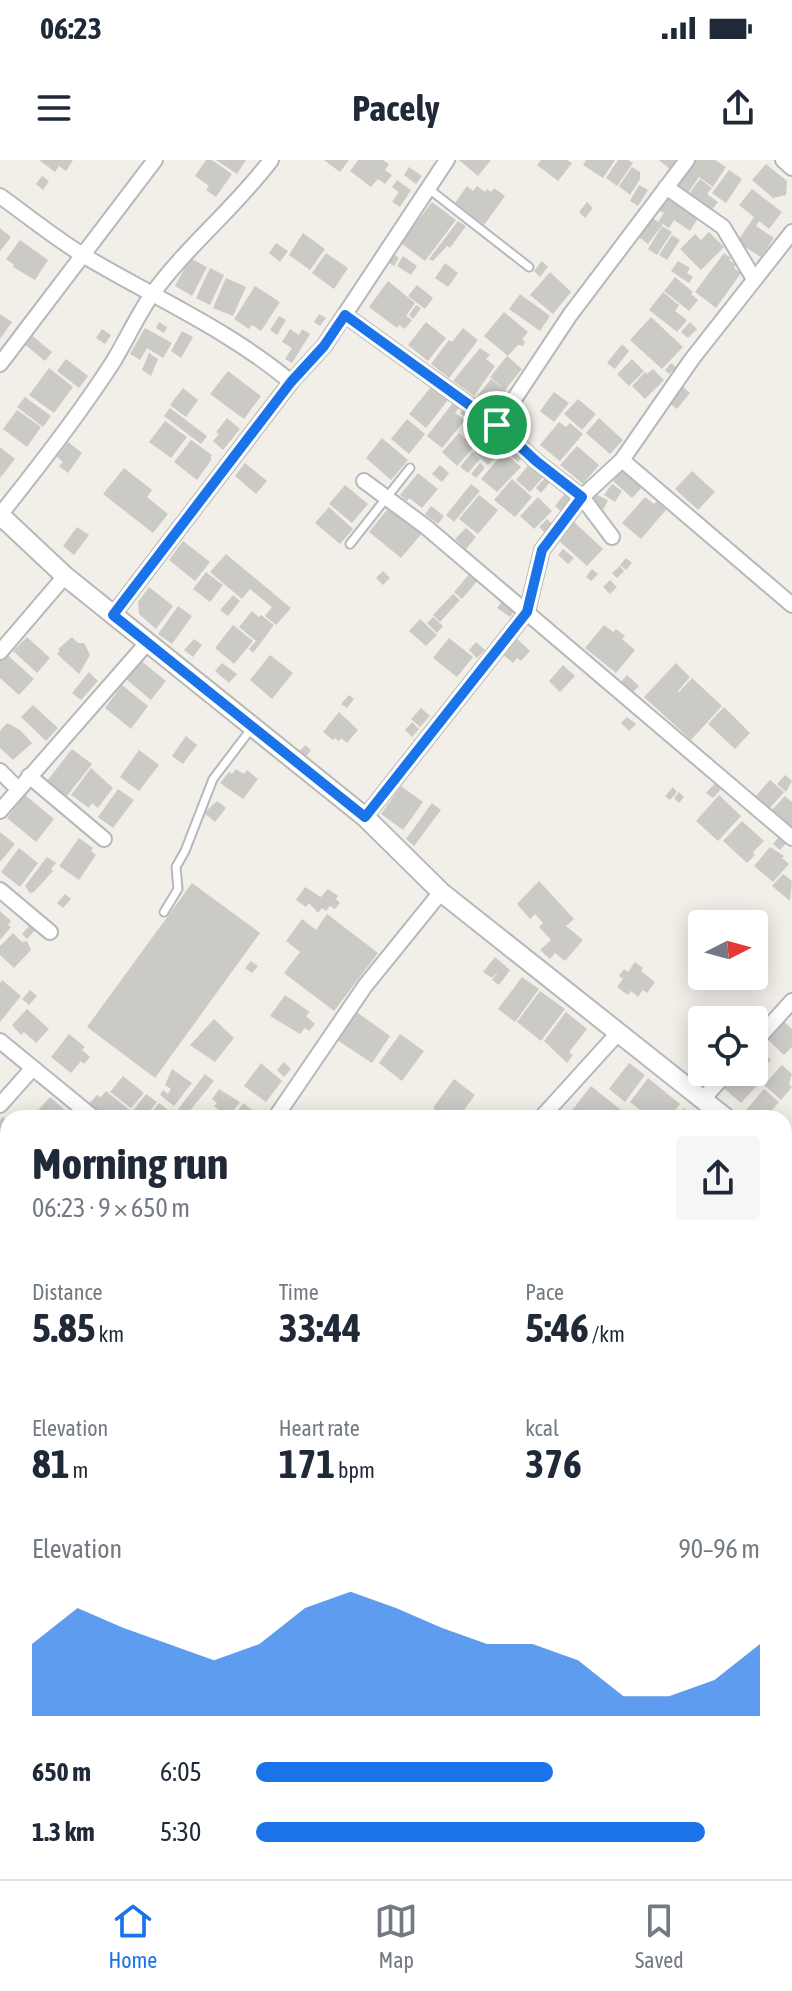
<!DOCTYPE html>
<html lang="en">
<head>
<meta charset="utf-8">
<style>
	body { margin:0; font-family:"Asap Condensed",sans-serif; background:#f6f6f7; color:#1f2937; height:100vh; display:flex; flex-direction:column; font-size:30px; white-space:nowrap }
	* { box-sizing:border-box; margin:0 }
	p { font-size:26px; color:#747a83 }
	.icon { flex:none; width:44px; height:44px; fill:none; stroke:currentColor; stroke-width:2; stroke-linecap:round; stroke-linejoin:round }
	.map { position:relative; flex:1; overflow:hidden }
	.details { position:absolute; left:0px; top:950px; width:792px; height:770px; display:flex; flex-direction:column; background:#fff; border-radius:24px 24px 0 0; box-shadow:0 4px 20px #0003 }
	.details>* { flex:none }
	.needle { width:52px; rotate:84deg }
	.tools { position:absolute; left:688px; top:750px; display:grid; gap:16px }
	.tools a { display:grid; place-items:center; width:80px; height:80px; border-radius:8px; background:#fff; box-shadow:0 4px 20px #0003; font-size:40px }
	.pin { position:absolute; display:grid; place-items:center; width:68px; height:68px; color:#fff; margin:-34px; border:4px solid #fff; border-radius:50%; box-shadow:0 2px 8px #0007 }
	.round { display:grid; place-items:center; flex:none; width:84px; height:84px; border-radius:8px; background:#f6f6f7 }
	.headline { display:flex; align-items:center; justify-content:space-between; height:136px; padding:0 32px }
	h1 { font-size:44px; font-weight:700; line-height:60px }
	.figures { display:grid; grid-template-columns:repeat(3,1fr); gap:12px; height:136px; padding:8px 32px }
	.figures div { display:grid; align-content:center }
	.figures b { font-size:40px; font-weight:700 }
	.figures small { font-size:22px; font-weight:400 }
	.figures p { font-size:22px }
	.chart { height:224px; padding:16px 32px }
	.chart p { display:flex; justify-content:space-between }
	.chart svg { width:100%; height:144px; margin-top:8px; fill:#1a73e8; opacity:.7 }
	ul { padding:0 32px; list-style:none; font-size:26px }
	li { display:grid; grid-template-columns:128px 96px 1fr; align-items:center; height:60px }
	li i { height:20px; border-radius:10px; background:#1a73e8 }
	.status { display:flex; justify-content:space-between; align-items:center; height:56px; padding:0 40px; background:#fff; direction:ltr }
	.status svg { height:22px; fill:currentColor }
	header { display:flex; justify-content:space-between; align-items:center; height:104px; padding:0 32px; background:#fff; font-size:36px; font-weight:700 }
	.tabs { display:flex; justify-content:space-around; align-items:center; height:112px; border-top:2px solid #e0e1e3; background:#fff; font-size:22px; color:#747a83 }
	.tabs a { display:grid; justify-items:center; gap:4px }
	.tabs .active { color:#1a73e8 }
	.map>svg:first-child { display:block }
	.education { fill:#e1ded6 }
	.building { fill:#cccac5 }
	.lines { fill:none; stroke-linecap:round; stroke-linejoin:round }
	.service-casing { stroke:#b5b8bc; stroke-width:11 }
	.minor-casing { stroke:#b5b8bc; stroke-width:18 }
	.tertiary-casing { stroke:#b5b8bc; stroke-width:22 }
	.service { stroke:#fff; stroke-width:7 }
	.minor { stroke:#fff; stroke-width:14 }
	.tertiary { stroke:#fff; stroke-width:18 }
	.route-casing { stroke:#fff; stroke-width:16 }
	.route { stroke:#1a73e8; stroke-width:10 }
</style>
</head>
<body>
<div class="status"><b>06:23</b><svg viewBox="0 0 49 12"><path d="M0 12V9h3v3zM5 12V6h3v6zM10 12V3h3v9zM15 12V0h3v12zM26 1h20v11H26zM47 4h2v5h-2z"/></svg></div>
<header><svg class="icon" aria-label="menu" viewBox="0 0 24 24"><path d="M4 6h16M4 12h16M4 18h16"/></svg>Pacely<svg class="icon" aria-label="share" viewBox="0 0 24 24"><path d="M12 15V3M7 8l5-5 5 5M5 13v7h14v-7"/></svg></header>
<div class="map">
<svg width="792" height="1719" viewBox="0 0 792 1719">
	<rect width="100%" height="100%" fill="#f1efe8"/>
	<path class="education" d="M0 1608 8 1612V1712H78L73 1719H0Z
		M90 1712H198L211 1719H85Z"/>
	<path class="building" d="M39 0H73L66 11 59 6 55 12Z
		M206 0H212L232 14 216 37 206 30 209 26 195 16Z
		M216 0H246L237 14Z
		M324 0H349L340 12Z
		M358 0H383L389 4 385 10 392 15 385 24 378 19 371 27 350 11Z
		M459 0H491L478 16Z
		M541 0H567L572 3 558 21 537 5Z
		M586 0H615L603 18 583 5Z
		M618 0H628L633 3 617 26 606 18Z
		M659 0H681L672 11Z
		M691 0H715L726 7 713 27 699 17 688 33 675 25Z
		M766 4 787 21 786 35 773 38 752 20Z
		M409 7 422 16 416 24 404 15Z
		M632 7 640 12V19L630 35 619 26Z
		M729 10 742 19 726 43 712 33Z
		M42 16 49 21 43 30 36 24Z
		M700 19 712 28 707 34 718 42 711 51 688 35Z
		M397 20 411 30 400 47 392 42 399 32 392 27Z
		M639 25 648 30 638 46 630 41Z
		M467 26 473 31 477 26 485 32 487 29 491 32 494 28 505 36 484 65 455 43Z
		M752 29 782 52 769 69 759 61 756 66 774 78 761 97 737 82 754 57 739 45Z
		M666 32 700 55 690 71 674 60 669 68 663 64 648 84 634 73 648 54 658 62 664 53 655 48Z
		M432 42 456 60 425 101 401 83Z
		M587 42 593 48 585 58 579 52Z
		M458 61 466 66 450 88 447 86 433 101 429 99Z
		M662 66 672 72 657 95 648 89Z
		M0 68 11 77 0 91Z
		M709 72 724 87 701 110 680 89 695 74 701 80Z
		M303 73 325 89 310 110 289 95Z
		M672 75 680 80 667 100 659 95Z
		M20 80 48 100 35 120 13 107 14 105 6 99Z
		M276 83 288 91 280 102 269 93Z
		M391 92 399 98 394 106 386 101Z
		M326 93 348 108 334 129 312 113Z
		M724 93 731 98 729 100 736 105 734 108 741 113 716 148 695 132Z
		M403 96 417 106 411 115 397 106Z
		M190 98 207 107 192 136 175 126Z
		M542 101 548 107 540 117 534 111Z
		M678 101 690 108 687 113 693 117 689 123 671 111Z
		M445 103 458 113 448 127 435 118Z
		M210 108 224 115 210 145 196 138Z
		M550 112 571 132 553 154 530 135Z
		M675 117 693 132 691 134 698 140 689 151 664 131Z
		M226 118 246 127 233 156 213 148Z
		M388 121 415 143 406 156 412 160 405 169 399 165 397 168 369 147Z
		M417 125 433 138 425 149 408 136Z
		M255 126 280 142 261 171 252 165 249 169 234 159Z
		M663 132 679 145 675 151 687 160 677 172 649 150Z
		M520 134 550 156 540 171 509 149Z
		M416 145 421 148 413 159 409 155Z
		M504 152 528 172 522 179 525 182 523 186 518 185 508 196 484 176Z
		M0 154 12 162 0 179Z
		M319 154 326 158 320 166 314 162Z
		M279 156 286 160 277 175 270 170Z
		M651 157 683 187 662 209 630 180Z
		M159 162 167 167 164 173 156 168Z
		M426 162 446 178 428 201 408 185Z
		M690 162 697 169 688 178 681 172Z
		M145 168 172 183 163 198 147 188 140 200 130 194Z
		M463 168 478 180 449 218 431 204 449 180 452 182Z
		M102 169 111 175 105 184 96 178Z
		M290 169 299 175 302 169 310 174 292 203 285 199 292 188 282 182Z
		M182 171 193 177 181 198 171 191Z
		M30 174 52 192 45 201 23 183Z
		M622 184 629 191 615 209 607 203Z
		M480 188 490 195 486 199 495 206 474 236 453 221Z
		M149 193 158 199 151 216 142 210Z
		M507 196 522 209 505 230 490 217Z
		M66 199 88 216 79 228 57 211Z
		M632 199 644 211 629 226 617 214Z
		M671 203 676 207 669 214 665 210Z
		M49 208 73 227 54 253 29 235Z
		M653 209 664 220 645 239 632 226 645 212 647 214Z
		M228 211 261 236 244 259 210 234Z
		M491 219 506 231 489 252 474 240Z
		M431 227 448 240 426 268 409 254Z
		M683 227 690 233 677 249 669 243Z
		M183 228 198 240 186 257 170 245Z
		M554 232 569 243 554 262 540 251Z
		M25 237 51 256 43 267 17 247Z
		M578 239 596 254 582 270 564 254Z
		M453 243 459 248 455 253 465 260 442 288 427 276Z
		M466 246 477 255 471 262 460 253Z
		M170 248 207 276 201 284 164 256Z
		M17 250 41 267 27 287 3 269Z
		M227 258 240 269 223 290 213 281 219 274 216 272Z
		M599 258 623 280 610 294 586 273Z
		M407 259 425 274 409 294 391 279Z
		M165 261 187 277 171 298 149 282Z
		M559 262 566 267 570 263 583 274 560 301 540 285Z
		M494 268 509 281 488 305 474 292Z
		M459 273 474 287 457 306 442 292Z
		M382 278 408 300 391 320 366 298Z
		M191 280 212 295 210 298 212 299 197 320 174 302Z
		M68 282 82 293 68 313 59 306 63 302 57 297Z
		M513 284 525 294 518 302 506 292Z
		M577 286 599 305 583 324 560 305Z
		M0 287 15 299 0 318Z
		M472 292 480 299 468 313 460 307Z
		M504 292 521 307 497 332 481 319Z
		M531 302 546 314 530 332 516 320Z
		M245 303 267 321 256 334 235 316Z
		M480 303 485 308 476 318 471 314Z
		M440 305 449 313 442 322 432 314Z
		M124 308 152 330 147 337 168 354 153 373 103 334Z
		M624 308 644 325 632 338 613 321Z
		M692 311 715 332 698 350 675 329Z
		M418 313 438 329 422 348 409 338 407 341 400 335Z
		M547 316 552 320 541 333 536 328Z
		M512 319 532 337 515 357 494 340Z
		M471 324 480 331 454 362 446 355Z
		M612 324 622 331 615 342 604 335Z
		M345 325 368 344 352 363 329 344Z
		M567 331 574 337 562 352 555 346Z
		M595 334 608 340 604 349 591 343Z
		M479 335 498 350 478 374 459 359Z
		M538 337 552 351 534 369 520 356Z
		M645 337 654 344 657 341 666 350 641 379 622 363Z
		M390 346 423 372 401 398 369 372Z
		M431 346 444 356 438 364 425 354Z
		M329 347 353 369 340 384 315 363Z
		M547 359 552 364 544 372 539 367Z
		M573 361 603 389 587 406 557 379Z
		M77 367 89 375 74 395 63 386Z
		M466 368 476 377 466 389 455 379Z
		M183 381 210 402 195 421 169 400Z
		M563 389 574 398 568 404 558 395Z
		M226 394 291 448 276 465 265 456 272 447 250 429 242 439 210 412Z
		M626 398 632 403 626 410 620 405Z
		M620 406 624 411 617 418 612 413Z
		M592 409 598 414 591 421 586 417Z
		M383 411 390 418 383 425 376 418Z
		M206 412 223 425 210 442 193 429Z
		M471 412 479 419 462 439 454 432Z
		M610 420 617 427 610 434 603 427Z
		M149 427 173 446 156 469 139 454 138 442Z
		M453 434 460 440 440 462 433 455Z
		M233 435 240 441 228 456 220 450Z
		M503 440 516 449 510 457 497 448Z
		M178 446 192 456 172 484 158 474Z
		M252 451 259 457 261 455 274 465 253 493 249 489 256 481 239 467Z
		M433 457 443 466 437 473 427 463Z
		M420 459 437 475 426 486 409 471Z
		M233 465 253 481 234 504 215 488Z
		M604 465 613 472 616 469 625 476 622 479 635 490 616 513 585 488Z
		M27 477 50 498 37 513 13 491Z
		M72 477 78 483H84L90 495 79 514 57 494 60 491 58 489Z
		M449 478 473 497 457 517 433 498Z
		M516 478 530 491 521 501 517 498 513 503 502 494Z
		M194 479 202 485 193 497 184 490Z
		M476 482 485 490 477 498 469 490Z
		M3 491 34 519 19 535 0 518V494Z
		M270 495 293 513 272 539 250 520Z
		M140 500 166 521 151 540 126 519Z
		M222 503 237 514 229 523 215 511Z
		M676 503 690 517 678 531 679 532 692 518 722 546 691 580 644 537Z
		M563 505 575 516 560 532 549 521Z
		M89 512 98 521 81 540 72 533Z
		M627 515 639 526 633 532 621 522Z
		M122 525 148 546 131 569 105 548Z
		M349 535 354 539 347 548 341 544Z
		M33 545 58 568 46 581 21 557Z
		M724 547 750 573 735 589 708 564Z
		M421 548 430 556 420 567 411 559Z
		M339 552 358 570 347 583 341 578 339 581 335 578 333 580 323 572Z
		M627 557 636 564 629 571 621 563Z
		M412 562 419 569 412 577 405 570Z
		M7 563 20 570 32 583 13 600 0 588V571Z
		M186 576 197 585 183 604 172 596Z
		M305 585 311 590 305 598 298 593Z
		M72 589 92 604 67 636 47 621Z
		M139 590 159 605 139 631 120 617Z
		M91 608 113 628 98 648 92 643 89 648 71 635Z
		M236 609 244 614 247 610 258 619 243 639 220 623 229 612 232 614Z
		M785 615 792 621 786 632 777 624Z
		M770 620 784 632 769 649 755 637Z
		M717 621 723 627 713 638 706 633Z
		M401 626 423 642 403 670 381 654Z
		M673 627 677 632 670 640 665 636Z
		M118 629 134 640 113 668 98 657Z
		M679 632 684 637 679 643 674 638Z
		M25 635 54 659 36 682 7 658Z
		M719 635 741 656 718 681 696 661Z
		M785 636 792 642V671L770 652Z
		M217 641 226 648 215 662 204 653Z
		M432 643 441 650 414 686 406 679Z
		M742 661 764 681 753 692 755 695 747 703 723 681Z
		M0 672 15 684 0 702Z
		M782 673 789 680 780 690 773 684Z
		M79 678 93 688 91 691 96 695 79 720 59 706Z
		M770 687 784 696 782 698 789 704 773 722 754 706Z
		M19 688 38 703 20 727 1 712Z
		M47 697 56 703 51 709 53 711 34 732 30 733 25 726Z
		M783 714 792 721 790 741 772 726Z
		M539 721 574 759 566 766 583 780 565 801 555 793 550 799 540 790 551 780 539 767 543 763 535 754 530 759 517 744Z
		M192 723 260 773 155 918 87 867Z
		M305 727 321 737 328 729 338 736 336 739 340 743 335 749 330 746 326 751 322 748 318 753 309 743 306 747 296 740Z
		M65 734 71 739 63 748 57 743Z
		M0 751 11 761 8 765 11 767 0 780Z
		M740 753 753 764H739L734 760Z
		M327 754 378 793 334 851 284 813 300 792 286 781 302 759 316 770Z
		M31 764 36 769 27 779 22 774Z
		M13 773 22 782 27 781 31 790 14 808 0 795V786Z
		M495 797 510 810 499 825 492 820 500 810 492 818 483 812Z
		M251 801 258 806 252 813 245 808Z
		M635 802 643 808 641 811 655 822 647 833 643 830 638 837 631 831 628 835 617 827 623 819 619 816 624 809 628 812Z
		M522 817 539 829 515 862 498 849Z
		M2 820 21 836 0 862V823Z
		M30 830 37 836 29 845 22 839Z
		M540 831 565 849 541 881 517 862Z
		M285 835 310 852 306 856 315 864 309 871 305 868 300 874 270 856Z
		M351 848 390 876 372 903 331 876Z
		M27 849 49 869 36 883 24 872 21 875 12 865Z
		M566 852 587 869 569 892 573 895 567 903 544 881Z
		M781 858 792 869V887L784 895 764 876Z
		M214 859 234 878 215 902 190 885Z
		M69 874 85 887 82 890 90 897 84 904 81 901 71 913 51 897Z
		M400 874 424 891 402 921 379 903Z
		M754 885 771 900 763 908 767 911 761 921 741 943 720 925 732 912H754Z
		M284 902 291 909 284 917 277 910Z
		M261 903 282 921 266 942 244 926Z
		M629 903 645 915 625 942 609 929Z
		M782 905 792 914 789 924 792 927 781 940 764 925Z
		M172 909 192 923 174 946 160 935 163 930 168 934 171 929 165 925Z
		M205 914 214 921 184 958 176 952Z
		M123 916 144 933 131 948 110 932Z
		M648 918 680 944 669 958H650L630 942Z
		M454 919 475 935 458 958H446L433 948Z
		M591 926 631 958H566Z
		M219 929 240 942 228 958H224L218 953 220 951 214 946 217 943 212 939Z
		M764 929 779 942 765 958H756L746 950Z
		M106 931 132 952 146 934 157 942 144 958H107L89 944 97 935 101 937Z
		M50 937 66 951 61 958H31Z
		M159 943 178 958H147Z
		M243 943 258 954 255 958H236L239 954 237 952Z
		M684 948 696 958H676Z
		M3 957 8 961V979L0 989V960Z
		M0 1015 8 1022V1030L0 1040Z
		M8 1036V1070L0 1064V1046Z
		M786 1080 792 1084V1116L784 1111Z
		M8 1090V1133L6 1136 0 1131V1099Z
		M787 1134 792 1138V1163L786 1170 784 1168V1139Z
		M0 1160 8 1166V1180L0 1190Z
		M6 1213 8 1215V1251L0 1245V1221Z
		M0 1260 8 1266V1276L0 1287Z
		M8 1280V1299L0 1292Z
		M8 1308V1324L0 1318Z
		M0 1320 8 1326V1366L0 1359Z
		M0 1362 8 1367V1377L0 1388Z
		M8 1386V1440L0 1435 3 1426 0 1424V1398Z
		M784 1420 792 1425V1430L784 1441Z
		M0 1437 8 1442V1462L0 1456Z
		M0 1461 8 1467V1526L0 1521Z
		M784 1472 792 1478V1495L784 1506Z
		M1 1525 8 1529V1552L0 1547Z
		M785 1629 792 1634V1656L784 1650Z
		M792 1666V1685L784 1679Z
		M784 1687 792 1693V1712L787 1719H779L769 1712H784Z
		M8 1695V1712L1 1708Z
		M12 1712H59L55 1719H8Z
		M101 1712H127L123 1719H98Z
		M136 1712H181L195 1719H149Z
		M317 1712H349L356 1719H313Z
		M380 1712H419L415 1719H391Z
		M436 1712H455L466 1719H432Z
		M478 1712H507L502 1719H488Z
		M512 1712H531L534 1715 531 1719H507Z
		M555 1712H637L633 1719H566Z
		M643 1712H653L663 1719H639Z
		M747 1712H751L760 1719H742Z"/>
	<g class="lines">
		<g class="service-casing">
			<path id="service" d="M429 29 529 107
				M350 384 410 308
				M164 752 178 729 176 707 185 691 213 619 251 569
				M784 1611 792 1617"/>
		</g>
		<g class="minor-casing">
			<path id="minor" d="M783 0 792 8
				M666 27 723 67 754 119
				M0 36C28 56 56 79 86 97 157 139 227 169 291 222
				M345 155 497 265 536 301 582 337 612 377
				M0 204 155 0
				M497 265 570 155 687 0
				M622 300 792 445
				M364 321 426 367 792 678
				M0 355C40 305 79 255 113 202 127 179 138 154 153 133 188 85 235 48 271 0
				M113 455 291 222 324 186 447 0
				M0 492 65 416
				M0 611 18 629
				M29 616 104 679
				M0 651 147 483
				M365 657 527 452 542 390 582 337 622 300 692 199 792 72
				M0 730 50 772
				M0 881 94 958
				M754 883 792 841
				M704 938 727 912
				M0 945 32 909
				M275 958 365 826 441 732
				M541 958 619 872
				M0 1010 8 1017
				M0 1145 8 1152
				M0 1208 8 1197
				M784 1401 792 1407
				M461 1712 472 1719
				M78 1719 83 1712
				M420 1719 424 1712"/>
		</g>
		<g class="tertiary-casing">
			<path id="tertiary" d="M0 355 65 416 365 657 441 732 726 958
				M784 1005 792 1010
				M0 1595 8 1600
				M228 1712 241 1719"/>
		</g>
		<use href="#service" class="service"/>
		<use href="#minor" class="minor"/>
		<use href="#tertiary" class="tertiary"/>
	</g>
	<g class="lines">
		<g class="route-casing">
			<path id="route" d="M345 155 497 265 536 301 582 337 542 390 527 452 365 657 113 455 291 222 324 186Z"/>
		</g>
		<use href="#route" class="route"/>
	</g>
</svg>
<div class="tools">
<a><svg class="needle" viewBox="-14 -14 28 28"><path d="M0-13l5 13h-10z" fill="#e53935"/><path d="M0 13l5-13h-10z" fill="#747a83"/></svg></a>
<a><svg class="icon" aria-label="locate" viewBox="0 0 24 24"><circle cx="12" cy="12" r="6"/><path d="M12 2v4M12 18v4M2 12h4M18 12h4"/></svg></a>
</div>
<div class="pin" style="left:497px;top:265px;background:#1e9e55"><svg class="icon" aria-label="arrive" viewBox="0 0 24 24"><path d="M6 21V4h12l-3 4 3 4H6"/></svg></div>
<section class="details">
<div class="headline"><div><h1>Morning run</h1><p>06:23 · 9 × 650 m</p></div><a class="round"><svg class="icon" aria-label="share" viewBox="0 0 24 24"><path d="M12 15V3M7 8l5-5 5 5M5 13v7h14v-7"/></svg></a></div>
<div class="figures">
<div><p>Distance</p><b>5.85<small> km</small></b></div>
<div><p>Time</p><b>33:44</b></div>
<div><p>Pace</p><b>5:46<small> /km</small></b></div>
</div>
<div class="figures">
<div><p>Elevation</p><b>81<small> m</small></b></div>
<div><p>Heart rate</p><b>171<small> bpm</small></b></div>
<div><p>kcal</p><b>376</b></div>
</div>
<div class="chart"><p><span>Elevation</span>90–96 m</p>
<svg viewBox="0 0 160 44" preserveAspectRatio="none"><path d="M0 44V22L10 11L20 17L30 22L40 27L50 22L60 11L70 6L80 11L90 17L100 22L110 22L120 27L130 38L140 38L150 33L160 22V44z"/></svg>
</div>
<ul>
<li><b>650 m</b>6:05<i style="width:59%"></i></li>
<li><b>1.3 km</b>5:30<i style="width:89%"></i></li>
</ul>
</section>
</div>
<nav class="tabs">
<a class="active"><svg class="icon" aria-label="home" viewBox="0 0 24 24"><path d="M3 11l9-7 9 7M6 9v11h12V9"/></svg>Home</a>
<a><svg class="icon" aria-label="map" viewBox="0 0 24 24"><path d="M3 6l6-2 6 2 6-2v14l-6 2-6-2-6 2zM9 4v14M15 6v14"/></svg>Map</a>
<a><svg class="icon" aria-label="saved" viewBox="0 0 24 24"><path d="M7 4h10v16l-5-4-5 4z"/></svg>Saved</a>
</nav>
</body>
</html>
